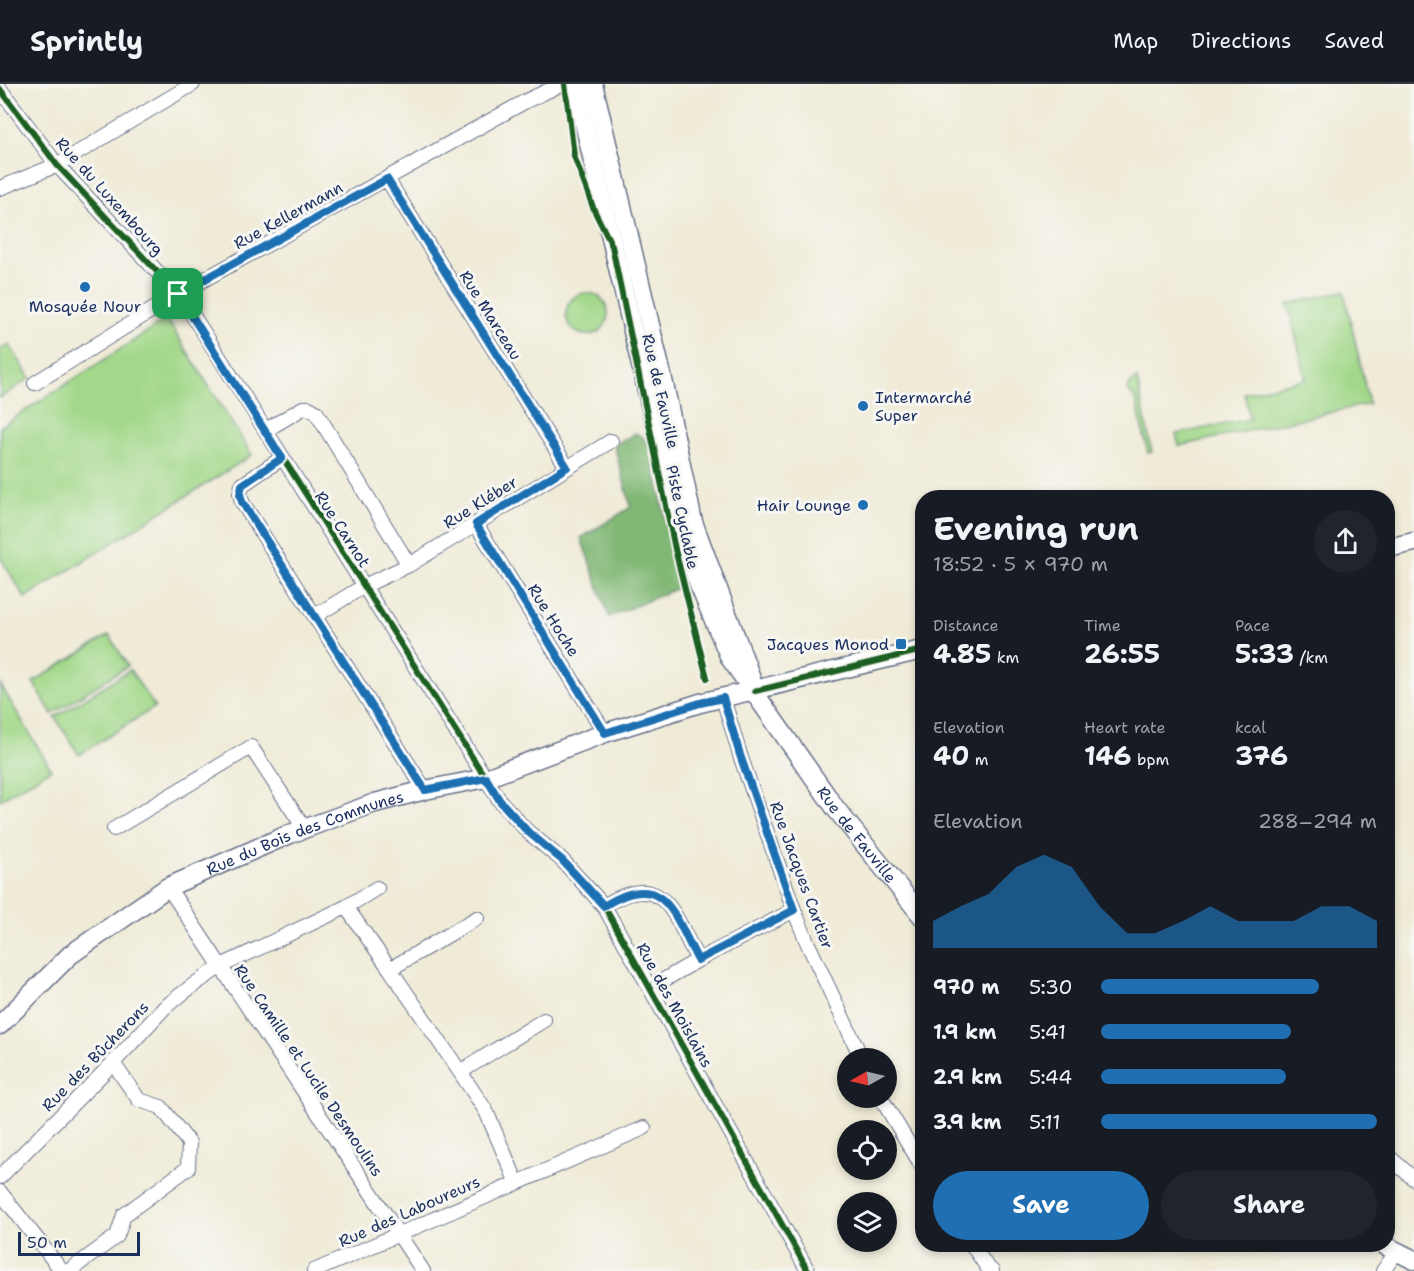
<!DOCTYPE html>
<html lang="en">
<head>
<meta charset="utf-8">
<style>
	body { margin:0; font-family:"Shantell Sans",sans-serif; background:#20242c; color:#f1f3f6; height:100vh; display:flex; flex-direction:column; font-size:22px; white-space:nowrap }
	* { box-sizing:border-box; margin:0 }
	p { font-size:20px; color:#9ea1a6 }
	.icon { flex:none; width:33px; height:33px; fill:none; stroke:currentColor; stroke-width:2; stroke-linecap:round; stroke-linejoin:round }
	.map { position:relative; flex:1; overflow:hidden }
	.details { position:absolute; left:915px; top:406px; width:480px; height:762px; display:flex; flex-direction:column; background:#171b24; border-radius:24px; box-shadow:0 3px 9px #0003 }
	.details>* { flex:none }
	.needle { width:39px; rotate:262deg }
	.buttons { position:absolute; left:837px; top:964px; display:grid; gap:12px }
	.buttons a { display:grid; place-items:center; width:60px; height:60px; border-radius:50%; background:#171b24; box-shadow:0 3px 9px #0003; font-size:30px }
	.scale { position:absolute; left:18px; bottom:15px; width:122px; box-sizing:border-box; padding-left:6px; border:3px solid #1b2f5e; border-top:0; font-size:16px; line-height:21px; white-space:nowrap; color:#1b2f5e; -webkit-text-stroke:4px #f6f6f2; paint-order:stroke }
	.pin { position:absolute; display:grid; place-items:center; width:51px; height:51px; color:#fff; margin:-26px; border-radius:12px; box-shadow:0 3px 9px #0006 }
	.round { display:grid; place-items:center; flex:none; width:63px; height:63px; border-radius:32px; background:#20242c }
	.head { display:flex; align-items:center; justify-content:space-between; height:102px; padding:0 18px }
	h1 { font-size:33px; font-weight:700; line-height:45px }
	.stats { display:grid; grid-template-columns:repeat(3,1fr); gap:9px; height:102px; padding:6px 18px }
	.stats div { display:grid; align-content:center }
	.stats b { font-size:26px; font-weight:700 }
	.stats small { font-size:16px; font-weight:400 }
	.stats p { font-size:16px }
	.chart { height:168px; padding:12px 18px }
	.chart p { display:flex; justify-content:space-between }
	.chart svg { width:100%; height:108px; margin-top:6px; fill:#1f6fb2; opacity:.7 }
	.action { display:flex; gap:12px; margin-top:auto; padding:12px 18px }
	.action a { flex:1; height:69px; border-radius:36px; background:#1f6fb2; color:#fff; font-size:24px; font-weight:700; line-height:69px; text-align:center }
	.action a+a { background:#20242c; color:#f1f3f6 }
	ul { padding:0 18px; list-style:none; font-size:20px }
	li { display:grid; grid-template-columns:96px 72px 1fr; align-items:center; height:45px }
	li i { height:15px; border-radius:8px; background:#1f6fb2 }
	header { display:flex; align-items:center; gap:36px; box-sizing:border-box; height:84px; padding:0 30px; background:#171b24; border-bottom:2px solid #363941 }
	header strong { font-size:28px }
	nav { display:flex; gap:33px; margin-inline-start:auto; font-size:21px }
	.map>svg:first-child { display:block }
	.green { fill:#a2d889; stroke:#5e8474; stroke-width:1.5 }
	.forest { fill:#81b875; stroke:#4e746a; stroke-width:1.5 }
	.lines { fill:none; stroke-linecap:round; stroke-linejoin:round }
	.street-casing { stroke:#667188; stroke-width:16 }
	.secondary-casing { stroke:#667188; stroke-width:21 }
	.street { stroke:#fff; stroke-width:14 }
	.secondary { stroke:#fff; stroke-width:18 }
	.cycleway-casing { stroke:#f6f6f2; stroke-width:10 }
	.cycleway { stroke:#1b5e20; stroke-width:6 }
	.route-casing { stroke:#fff; stroke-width:12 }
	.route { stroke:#1f6fb2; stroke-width:8 }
	.poi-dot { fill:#1f6fb2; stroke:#f6f6f2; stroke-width:2 }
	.labels { text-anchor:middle; stroke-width:6; stroke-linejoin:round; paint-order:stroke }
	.street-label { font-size:16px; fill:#1b2f5e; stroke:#f6f6f2 }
	.poi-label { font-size:16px; fill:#1b2f5e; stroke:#f6f6f2; text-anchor:end }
</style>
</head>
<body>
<header>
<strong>Sprintly</strong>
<nav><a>Map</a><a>Directions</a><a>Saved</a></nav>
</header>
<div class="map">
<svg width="1414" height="1187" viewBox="0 0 1414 1187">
	<rect width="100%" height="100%" fill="#f6f6f2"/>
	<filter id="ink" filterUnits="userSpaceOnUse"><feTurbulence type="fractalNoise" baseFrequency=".0167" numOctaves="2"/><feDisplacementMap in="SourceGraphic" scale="12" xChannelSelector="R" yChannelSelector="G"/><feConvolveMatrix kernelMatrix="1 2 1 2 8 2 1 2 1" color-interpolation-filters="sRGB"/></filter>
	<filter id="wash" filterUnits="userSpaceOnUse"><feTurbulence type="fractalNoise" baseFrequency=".008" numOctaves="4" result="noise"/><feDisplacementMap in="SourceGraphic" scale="24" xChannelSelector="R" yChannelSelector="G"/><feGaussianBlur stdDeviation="1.35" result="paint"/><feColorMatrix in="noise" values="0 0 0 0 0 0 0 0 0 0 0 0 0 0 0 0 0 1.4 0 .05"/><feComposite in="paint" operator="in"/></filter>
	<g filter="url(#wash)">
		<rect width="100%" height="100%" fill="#f0ebd7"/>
		<path class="green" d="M1344 207 1369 320 1179 362 1176 350 1250 335 1244 309 1306 295 1288 220Z
			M566 230a21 21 0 1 1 42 0a21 21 0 1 1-42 0Z
			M167 235 252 371 25 514 0 473V343Z
			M9 260 30 294 0 314V266Z
			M1137 295 1152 368 1148 369 1136 316 1127 306 1131 299Z
			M109 551 128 582 52 630 33 598Z
			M130 586 155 623 79 671 55 633Z
			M0 600 51 685 0 716Z"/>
		<path class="forest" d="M636 349 649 358 680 503 609 533 581 454 631 423 614 361Z"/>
	</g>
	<g filter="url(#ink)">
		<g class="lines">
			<g class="street-casing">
				<path id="street" d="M0 5 57 81 178 210 190 227 500 717 527 747 562 776 604 822 808 1187
					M387 95 567 383
					M0 104 57 81 193 0
					M35 299 178 210 526 17 562 0
					M266 346 303 324H309L316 328 409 481
					M282 374 242 401 240 409 242 418 425 706
					M476 440 605 649
					M315 532 364 502 409 481 611 357
					M723 614 740 671 794 826 808 860 862 975
					M114 745 251 663 304 744
					M168 803 423 1187
					M604 822C665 784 673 830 698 876
					M346 823 390 885 477 834
					M390 885 460 988 544 936
					M650 904 698 876 794 826
					M460 988 486 1027 517 1099
					M881 1014 922 1082
					M1388 1072 1414 1095
					M0 1093 113 979 165 923 192 902 221 882 346 823 377 804
					M0 1108 62 1187
					M972 1161 987 1183 992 1187
					M69 1187 117 1152 124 1131 188 1084 189 1059 161 1023 139 1016 113 979
					M314 1187 644 1044
					M1383 1187 1397 1167"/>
			</g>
			<g class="secondary-casing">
				<g id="secondary">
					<path id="s1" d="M575 0 654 337 679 437 699 501 730 574 836 725 922 832"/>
					<path d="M593 0 664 300 693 438 751 594"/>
					<path d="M1388 464 1414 458"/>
					<path id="s2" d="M0 941 70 871 168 803 290 750 375 719 425 706 486 694 605 649 700 619 922 566"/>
					<path d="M1384 1161 1414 1176"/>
				</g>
			</g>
			<use href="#street" class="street"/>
			<use href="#secondary" class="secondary"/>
			<g class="cycleway-casing">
				<path id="cycleway" d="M565 0 574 72 594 126 612 162 675 465 707 594
					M0 5 57 81 178 210 190 227 500 717 527 747 562 776 604 822 808 1187
					M755 607 922 566"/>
			</g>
			<use href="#cycleway" class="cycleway"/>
		</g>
	</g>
	<g class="lines" filter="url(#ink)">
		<g class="route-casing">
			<path id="route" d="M387 95 567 383 476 440 605 649 700 619 723 614 740 671 794 826 698 876C673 830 665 784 604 822L562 776 527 747 500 717 486 694 425 706 242 418 240 410 242 401 282 374 178 210Z"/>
		</g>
		<use href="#route" class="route"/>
	</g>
	<g class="poi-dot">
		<circle cx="85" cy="203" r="6"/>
		<circle cx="863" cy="322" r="6"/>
		<circle cx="863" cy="421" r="6"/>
		<rect x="895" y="554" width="12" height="12" rx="3"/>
	</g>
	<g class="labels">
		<g class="street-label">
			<text transform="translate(110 112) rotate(48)" y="6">Rue du Luxembourg</text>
			<text transform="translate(288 131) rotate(-29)" y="6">Rue Kellermann</text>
			<text transform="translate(491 231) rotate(58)" y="6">Rue Marceau</text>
			<text transform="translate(661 307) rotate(77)" y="6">Rue de Fauville</text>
			<text transform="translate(480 418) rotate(-32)" y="6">Rue Kléber</text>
			<text transform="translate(683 433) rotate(78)" y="6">Piste Cyclable</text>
			<text transform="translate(343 445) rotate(57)" y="6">Rue Carnot</text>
			<text transform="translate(554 536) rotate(58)" y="6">Rue Hoche</text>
			<text dy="6" stroke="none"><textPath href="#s2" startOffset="366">Rue du Bois des Communes</textPath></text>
			<text dy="6" stroke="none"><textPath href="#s1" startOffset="813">Rue de Fauville</textPath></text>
			<text transform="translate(802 791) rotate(70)" y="6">Rue Jacques Cartier</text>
			<text transform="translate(675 921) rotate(61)" y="6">Rue des Moislains</text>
			<text transform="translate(95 972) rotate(-46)" y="6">Rue des Bûcherons</text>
			<text transform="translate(309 986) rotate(56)" y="6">Rue Camille et Lucile Desmoulins</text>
			<text transform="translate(409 1127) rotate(-24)" y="6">Rue des Laboureurs</text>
		</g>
		<g class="poi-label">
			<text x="85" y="228" text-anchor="middle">Mosquée Nour</text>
			<text x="875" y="319" text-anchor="start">Intermarché<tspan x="875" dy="18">Super</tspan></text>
			<text x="851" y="427">Hair Lounge</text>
			<text x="889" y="566">Jacques Monod</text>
		</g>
	</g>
</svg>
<div class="buttons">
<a><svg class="needle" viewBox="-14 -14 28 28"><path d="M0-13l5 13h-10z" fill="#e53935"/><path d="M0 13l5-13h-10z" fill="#9ea1a6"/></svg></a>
<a><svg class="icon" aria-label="locate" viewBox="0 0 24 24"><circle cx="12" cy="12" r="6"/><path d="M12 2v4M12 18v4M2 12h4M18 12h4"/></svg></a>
<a><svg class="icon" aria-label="layers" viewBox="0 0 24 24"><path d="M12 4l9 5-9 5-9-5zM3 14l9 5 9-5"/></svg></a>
</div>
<div class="scale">50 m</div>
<div class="pin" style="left:178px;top:210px;background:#1e9e55"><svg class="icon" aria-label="arrive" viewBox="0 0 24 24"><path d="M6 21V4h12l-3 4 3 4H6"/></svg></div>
<section class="details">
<div class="head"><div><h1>Evening run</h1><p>18:52 · 5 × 970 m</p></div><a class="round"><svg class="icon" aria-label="share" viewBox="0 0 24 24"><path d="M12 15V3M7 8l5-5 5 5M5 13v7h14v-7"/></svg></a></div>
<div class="stats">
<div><p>Distance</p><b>4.85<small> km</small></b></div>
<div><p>Time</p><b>26:55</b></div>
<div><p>Pace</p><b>5:33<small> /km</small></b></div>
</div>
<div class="stats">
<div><p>Elevation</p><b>40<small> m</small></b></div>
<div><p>Heart rate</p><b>146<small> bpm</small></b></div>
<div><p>kcal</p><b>376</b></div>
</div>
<div class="chart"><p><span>Elevation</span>288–294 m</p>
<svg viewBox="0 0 160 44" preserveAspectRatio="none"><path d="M0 44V33L10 27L20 22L30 11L40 6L50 11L60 27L70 38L80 38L90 33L100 27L110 33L120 33L130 33L140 27L150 27L160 33V44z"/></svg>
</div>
<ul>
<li><b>970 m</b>5:30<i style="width:79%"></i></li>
<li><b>1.9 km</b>5:41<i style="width:69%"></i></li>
<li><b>2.9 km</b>5:44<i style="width:67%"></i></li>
<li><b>3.9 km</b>5:11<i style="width:100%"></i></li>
</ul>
<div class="action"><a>Save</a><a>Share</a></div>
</section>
</div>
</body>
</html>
